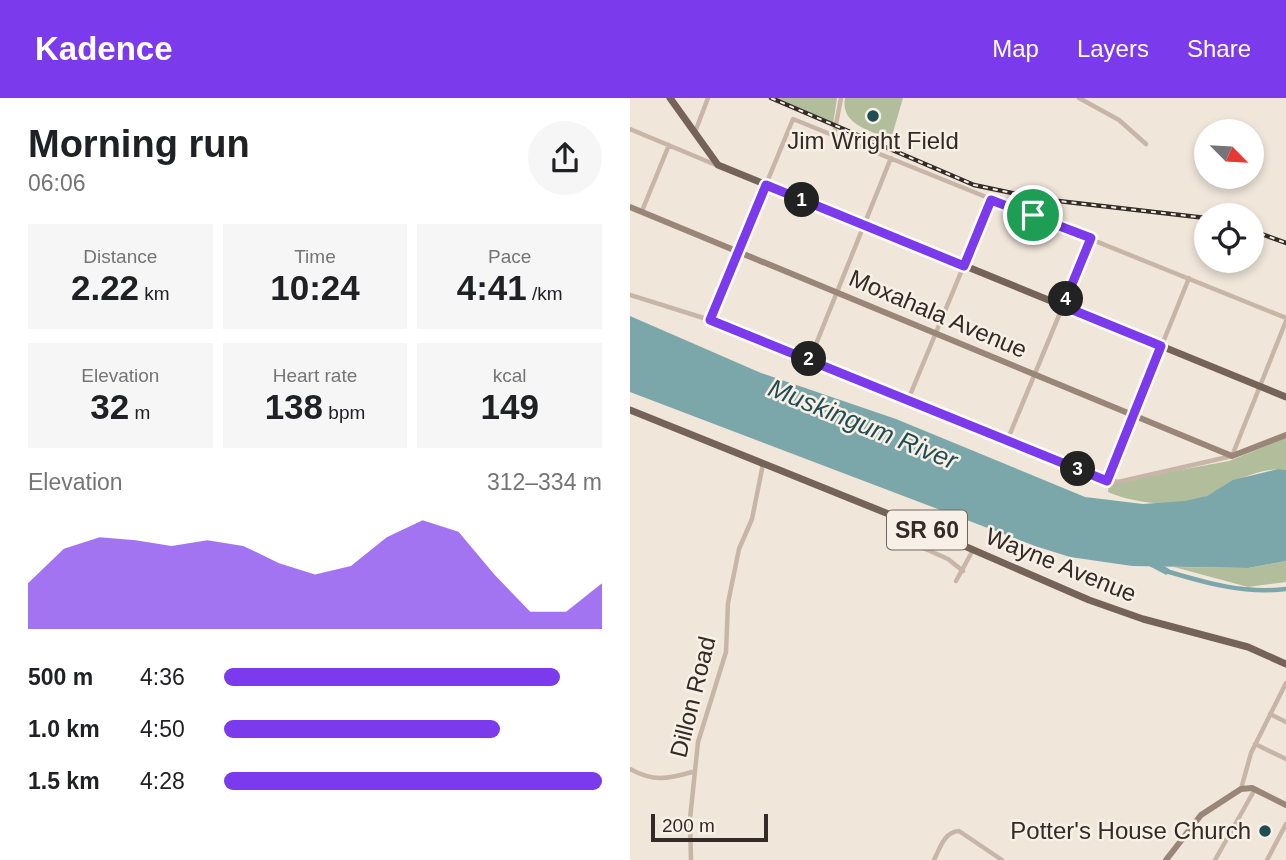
<!DOCTYPE html>
<html lang="en">
<head>
<meta charset="utf-8">
<style>
	body { margin:0; font-family:Arial,sans-serif; background:#f6f6f6; color:#202124; height:100vh; display:flex; flex-direction:column; font-size:26px; white-space:nowrap }
	* { box-sizing:border-box; margin:0 }
	p { font-size:23px; color:#757577 }
	.icon { flex:none; width:38px; height:38px; fill:none; stroke:currentColor; stroke-width:2; stroke-linecap:round; stroke-linejoin:round }
	.map { position:relative; flex:1; overflow:hidden }
	.details { display:flex; flex-direction:column; background:#fff; width:630px }
	.details>* { flex:none }
	.needle { width:46px; rotate:114deg }
	.controls { position:absolute; left:564px; top:21px; display:grid; gap:14px }
	.controls a { display:grid; place-items:center; width:70px; height:70px; border-radius:50%; background:#fff; box-shadow:0 4px 10px #0003; font-size:35px }
	.scale { position:absolute; left:21px; bottom:18px; width:117px; box-sizing:border-box; padding-left:7px; border:4px solid #342b27; border-top:0; font-size:19px; line-height:24px; white-space:nowrap; color:#342b27; -webkit-text-stroke:5px #f8f0e6; paint-order:stroke }
	.pin { position:absolute; display:grid; place-items:center; width:60px; height:60px; color:#fff; margin:-30px; border:4px solid #fff; border-radius:50%; box-shadow:0 2px 7px #0007 }
	.km { position:absolute; width:35px; height:35px; margin:-18px; border-radius:50%; background:#222; color:#fff; font-size:19px; line-height:35px; text-align:center }
	.round { display:grid; place-items:center; flex:none; width:74px; height:74px; border-radius:37px; background:#f6f6f6 }
	.headline { display:flex; align-items:center; justify-content:space-between; height:119px; padding:0 28px }
	h1 { font-size:38px; font-weight:700; line-height:52px }
	.metrics { display:grid; grid-template-columns:repeat(3,1fr); gap:10px; height:119px; padding:7px 28px }
	.metrics div { display:grid; align-content:center; border-radius:0px; background:#f6f6f6; text-align:center }
	.metrics b { font-size:35px; font-weight:700 }
	.metrics small { font-size:19px; font-weight:400 }
	.metrics p { font-size:19px }
	.chart { height:196px; padding:14px 28px }
	.chart p { display:flex; justify-content:space-between }
	.chart svg { width:100%; height:126px; margin-top:7px; fill:#7c3aed; opacity:.7 }
	ul { padding:0 28px; list-style:none; font-size:23px }
	li { display:grid; grid-template-columns:112px 84px 1fr; align-items:center; height:52px }
	li i { height:18px; border-radius:9px; background:#7c3aed }
	header { display:flex; align-items:center; gap:42px; box-sizing:border-box; height:98px; padding:0 35px; background:#7c3aed; color:#fff }
	header strong { font-size:33px }
	nav { display:flex; gap:38px; margin-inline-start:auto; font-size:24px }
	main { display:flex; flex:1; min-height:0 }
	.map>svg:first-child { display:block }
	.green { fill:#b1bd9b }
	.water { fill:#7ba7ab }
	.lines { fill:none; stroke-linecap:round; stroke-linejoin:round }
	.canal { stroke:#7ba7ab; stroke-width:4.5 }
	.river { stroke:#7ba7ab; stroke-width:7 }
	.street { stroke:#c7b6a7; stroke-width:4.5 }
	.secondary { stroke:#9a8678; stroke-width:6 }
	.primary { stroke:#756359; stroke-width:7 }
	.rail-casing { stroke:#342b27; stroke-width:4.5 }
	.rail { stroke:#f8f0e6; stroke-width:2; stroke-dasharray:5; stroke-linecap:butt }
	.route-casing { stroke:#fff; stroke-width:14 }
	.route { stroke:#7c3aed; stroke-width:9 }
	.poi-dot { fill:#1f4d52; stroke:#f8f0e6; stroke-width:2.5 }
	.labels { text-anchor:middle; stroke-width:5; stroke-linejoin:round; paint-order:stroke }
	.shield { fill:#f8f0e6; stroke:#6f6660; stroke-width:2 }
	.shield-label { font-size:23px; font-weight:bold; fill:#342b27 }
	.poi-label { font-size:24px; fill:#342b27; stroke:#f8f0e6 }
	.street-label { font-size:24px; fill:#342b27; stroke:#f8f0e6 }
	.water-label { font-size:26px; font-style:italic; fill:#1f4d52; stroke:#f8f0e6 }
</style>
</head>
<body>
<header>
<strong>Kadence</strong>
<nav><a>Map</a><a>Layers</a><a>Share</a></nav>
</header>
<main>
<section class="details">
<div class="headline"><div><h1>Morning run</h1><p>06:06</p></div><a class="round"><svg class="icon" aria-label="share" viewBox="0 0 24 24"><path d="M12 15V3M7 8l5-5 5 5M5 13v7h14v-7"/></svg></a></div>
<div class="metrics">
<div><p>Distance</p><b>2.22<small> km</small></b></div>
<div><p>Time</p><b>10:24</b></div>
<div><p>Pace</p><b>4:41<small> /km</small></b></div>
</div>
<div class="metrics">
<div><p>Elevation</p><b>32<small> m</small></b></div>
<div><p>Heart rate</p><b>138<small> bpm</small></b></div>
<div><p>kcal</p><b>149</b></div>
</div>
<div class="chart"><p><span>Elevation</span>312–334 m</p>
<svg viewBox="0 0 160 44" preserveAspectRatio="none"><path d="M0 44V28L10 16L20 12L30 13L40 15L50 13L60 15L70 21L80 25L90 22L100 12L110 6L120 10L130 25L140 38L150 38L160 28V44z"/></svg>
</div>
<ul>
<li><b>500 m</b>4:36<i style="width:89%"></i></li>
<li><b>1.0 km</b>4:50<i style="width:73%"></i></li>
<li><b>1.5 km</b>4:28<i style="width:100%"></i></li>
</ul>
</section>
<div class="map">
<svg width="656" height="762" viewBox="0 0 656 762">
	<rect width="100%" height="100%" fill="#f0e6da"/>
	<path class="green" d="M145 0H207L203 26Z
		M215 0H273L261 41C241 33 210 27 215 0Z
		M656 340V372C629 368 602 385 579 397 552 411 505 406 478 394L479 385 599 363Z
		M656 463V484L618 489 544 469 618 470Z"/>
	<path class="water" d="M0 218 131 275 266 321 455 399 513 406 555 403 577 398 603 382 648 371 656 372V463L618 470 502 468 440 459 405 448 0 294Z"/>
	<g class="lines">
		<path class="canal" d="M536 473C576 485 614 496 656 491"/>
		<path class="river" d="M515 462 536 473"/>
		<path class="street" d="M449 0 489 22 516 46
			M0 31 86 67
			M65 34 78 0
			M204 37 211 0
			M12 113 39 47
			M0 197 80 222 470 380 488 384 602 358 656 223
			M80 222 163 21 656 220
			M180 261 261 60
			M278 302 361 102
			M377 343 461 140
			M477 383 559 180
			M273 441 318 461 333 473
			M326 483 343 452
			M640 616 656 624
			M625 646 656 661
			M0 671C23 684 38 681 62 674
			M611 691 621 655 656 585
			M61 762 60 721 68 644 96 554 98 505 109 451 122 421 133 366
			M304 762C310 750 314 734 329 733L372 762
			M585 762 625 691
			M637 762 656 726"/>
		<path class="secondary" d="M0 109 602 358 656 337
			M536 762 571 717 611 691 622 690 656 707"/>
		<path class="primary" d="M40 0 88 67 656 299
			M0 312 286 427 459 502 513 521 618 549 656 566"/>
		<g class="rail-casing">
			<path id="rail" d="M141 0 344 87 411 101 576 120
				M621 132 656 145"/>
		</g>
		<use href="#rail" class="rail"/>
	</g>
	<g class="lines">
		<g class="route-casing">
			<path id="route" d="M136 87 334 168 361 102 461 140 433 208 531 248 477 383 80 222Z"/>
		</g>
		<use href="#route" class="route"/>
	</g>
	<g class="poi-dot">
		<circle cx="243" cy="18" r="7"/>
		<circle cx="635" cy="733" r="7"/>
	</g>
	<g class="labels">
		<rect class="shield" x="257" y="412.5" width="80" height="39" rx="5"/>
		<g class="shield-label">
			<text x="297" y="440">SR 60</text>
		</g>
		<g class="poi-label">
			<text x="243" y="51">Jim Wright Field</text>
			<text x="621" y="741" text-anchor="end">Potter's House Church</text>
		</g>
		<g class="street-label">
			<text transform="translate(308 216) rotate(23)" y="8">Moxahala Avenue</text>
			<text transform="translate(431 467) rotate(22)" y="8">Wayne Avenue</text>
			<text transform="translate(63 599) rotate(-76)" y="8">Dillon Road</text>
		</g>
		<g class="water-label">
			<text transform="translate(233 326) rotate(22)" y="9">Muskingum River</text>
		</g>
	</g>
</svg>
<div class="controls">
<a><svg class="needle" viewBox="-14 -14 28 28"><path d="M0-13l5 13h-10z" fill="#e53935"/><path d="M0 13l5-13h-10z" fill="#757577"/></svg></a>
<a><svg class="icon" aria-label="locate" viewBox="0 0 24 24"><circle cx="12" cy="12" r="6"/><path d="M12 2v4M12 18v4M2 12h4M18 12h4"/></svg></a>
</div>
<div class="scale">200 m</div>
<div class="pin" style="left:403px;top:117px;background:#1e9e55"><svg class="icon" aria-label="arrive" viewBox="0 0 24 24"><path d="M6 21V4h12l-3 4 3 4H6"/></svg></div>
<b class="km" style="left:172px;top:102px">1</b>
<b class="km" style="left:179px;top:261px">2</b>
<b class="km" style="left:448px;top:371px">3</b>
<b class="km" style="left:436px;top:201px">4</b>
</div>
</main>
</body>
</html>
